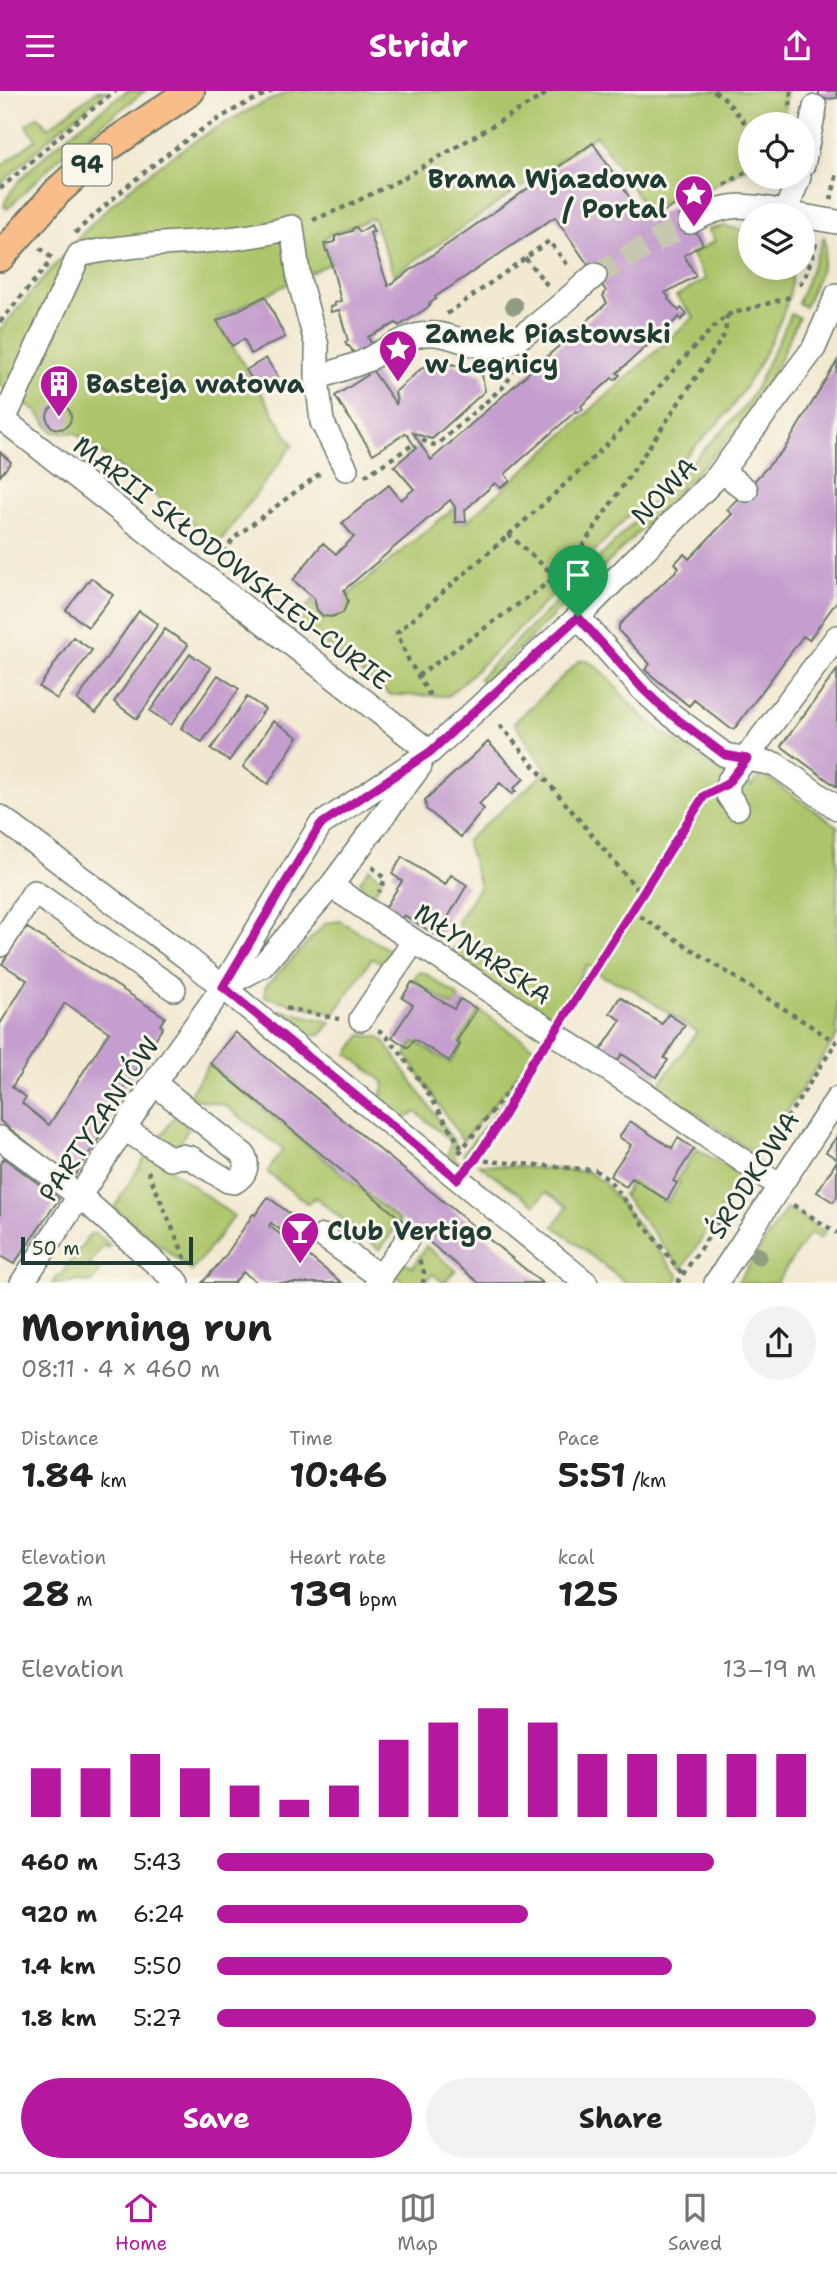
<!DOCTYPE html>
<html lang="en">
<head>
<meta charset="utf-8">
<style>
	body { margin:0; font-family:"Shantell Sans",sans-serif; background:#f2f2f2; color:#222; height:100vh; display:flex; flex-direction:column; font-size:26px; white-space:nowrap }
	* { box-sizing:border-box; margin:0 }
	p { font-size:23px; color:#767676 }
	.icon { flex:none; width:38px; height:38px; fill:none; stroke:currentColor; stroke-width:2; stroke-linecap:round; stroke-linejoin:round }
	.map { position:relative; height:1192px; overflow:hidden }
	.sheet { display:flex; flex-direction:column; background:#fff; flex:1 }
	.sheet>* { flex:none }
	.controls { position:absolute; left:738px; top:21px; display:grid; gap:14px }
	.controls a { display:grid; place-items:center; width:77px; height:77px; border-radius:50%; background:#fff; box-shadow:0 4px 18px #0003; font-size:35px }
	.scale { position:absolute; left:21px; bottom:18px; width:172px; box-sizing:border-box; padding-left:7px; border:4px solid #1f3d34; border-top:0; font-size:19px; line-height:24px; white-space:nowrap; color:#1f3d34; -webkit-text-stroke:5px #fbf7ec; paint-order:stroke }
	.pin { position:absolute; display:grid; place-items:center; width:60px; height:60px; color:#fff; margin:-72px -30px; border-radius:50% 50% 50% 0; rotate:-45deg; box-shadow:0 0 7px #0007 }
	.pin .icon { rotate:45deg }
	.round { display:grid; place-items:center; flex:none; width:74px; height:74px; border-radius:37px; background:#f2f2f2 }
	.summary { display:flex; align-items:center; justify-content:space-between; height:119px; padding:0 21px }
	h1 { font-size:38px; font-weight:700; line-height:52px }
	.figures { display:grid; grid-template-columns:repeat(3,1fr); gap:10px; height:119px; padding:7px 21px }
	.figures div { display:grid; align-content:center }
	.figures b { font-size:35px; font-weight:700 }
	.figures small { font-size:19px; font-weight:400 }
	.figures p { font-size:19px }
	.chart { height:196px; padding:14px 21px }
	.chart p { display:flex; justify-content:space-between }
	.chart svg { width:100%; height:126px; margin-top:7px; stroke:#b5179e; stroke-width:6 }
	.primary-button { display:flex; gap:14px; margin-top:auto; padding:14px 21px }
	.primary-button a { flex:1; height:80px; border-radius:42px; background:#b5179e; color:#fff; font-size:28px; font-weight:700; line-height:80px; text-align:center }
	.primary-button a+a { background:#f2f2f2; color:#222 }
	ul { padding:0 21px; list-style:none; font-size:23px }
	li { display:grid; grid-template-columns:112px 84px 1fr; align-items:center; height:52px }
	li i { height:18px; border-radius:9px; background:#b5179e }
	header { display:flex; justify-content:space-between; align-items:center; height:91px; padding:0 21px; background:#b5179e; color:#fff; font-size:32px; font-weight:700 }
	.menu { display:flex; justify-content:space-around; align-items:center; height:98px; border-top:2px solid #e0e0e0; background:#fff; font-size:19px; color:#767676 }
	.menu a { display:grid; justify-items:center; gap:4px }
	.menu .current { color:#b5179e }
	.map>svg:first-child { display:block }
	.green { fill:#adc66c; stroke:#668250; stroke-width:2 }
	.building { fill:#c49ece; fill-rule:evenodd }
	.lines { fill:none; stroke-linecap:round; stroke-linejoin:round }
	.minor-tunnel { stroke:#c8c7b2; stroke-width:23; stroke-dasharray:23 11; stroke-linecap:butt }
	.minor-casing { stroke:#69796b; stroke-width:26 }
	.major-casing { stroke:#69796b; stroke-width:32 }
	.path { stroke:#69796b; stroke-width:4.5; stroke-dasharray:5 5; stroke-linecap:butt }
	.minor { stroke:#fff; stroke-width:23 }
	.major { stroke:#f8bd89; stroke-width:28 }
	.tree { fill:#919d82 }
	.route-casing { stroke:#fff; stroke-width:14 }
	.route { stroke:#b5179e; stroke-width:9 }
	.labels { text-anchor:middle; stroke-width:6; stroke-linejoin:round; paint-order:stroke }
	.shield { fill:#fbf7ec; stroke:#61756b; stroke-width:2 }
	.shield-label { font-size:24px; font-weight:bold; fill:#1f3d34 }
	.poi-label { font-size:26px; font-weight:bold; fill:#1f3d34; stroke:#fbf7ec; text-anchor:start }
	.street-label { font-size:26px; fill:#1f3d34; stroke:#fbf7ec }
</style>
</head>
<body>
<header><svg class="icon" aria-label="menu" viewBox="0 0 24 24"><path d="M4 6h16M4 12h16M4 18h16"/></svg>Stridr<svg class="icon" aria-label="share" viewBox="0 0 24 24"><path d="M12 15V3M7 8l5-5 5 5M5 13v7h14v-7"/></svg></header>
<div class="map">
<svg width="837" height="1192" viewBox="0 0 837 1192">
	<rect width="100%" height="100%" fill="#fbf7ec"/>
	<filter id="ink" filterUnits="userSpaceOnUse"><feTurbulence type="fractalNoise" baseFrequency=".0143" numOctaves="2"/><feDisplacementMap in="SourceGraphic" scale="14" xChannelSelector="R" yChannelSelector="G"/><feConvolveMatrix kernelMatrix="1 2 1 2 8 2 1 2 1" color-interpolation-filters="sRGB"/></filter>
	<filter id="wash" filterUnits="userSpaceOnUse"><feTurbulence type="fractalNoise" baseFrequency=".00686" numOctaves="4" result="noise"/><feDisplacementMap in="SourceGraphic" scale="28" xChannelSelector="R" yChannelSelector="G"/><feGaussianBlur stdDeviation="1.57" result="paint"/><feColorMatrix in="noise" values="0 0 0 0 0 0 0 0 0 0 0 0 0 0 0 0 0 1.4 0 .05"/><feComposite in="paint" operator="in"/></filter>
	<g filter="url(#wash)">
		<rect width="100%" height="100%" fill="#f2e9d1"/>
		<path class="green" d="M97 0H107L56 41 0 94V76L36 48 26 34 38 25 48 37Z
			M127 0H145L64 62 7 118 4 115C11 84 99 20 127 0Z
			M292 0H786L784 33H751V74L691 108 685 99 648 120 596 44 394 184 373 127 325 146 326 152 324 154 326 160H328L331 172 216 228 293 354 218 453 75 342 53 341 37 321 0 294V239C29 205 57 170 88 137 138 83 223 26 292 0Z
			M725 135 751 141V177H791C800 208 746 301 724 326 632 419 545 517 448 605L390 604 295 530 314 507C315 534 349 532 347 505L455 416V431H466L694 226 676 205 706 188 691 163 715 150 708 138Z
			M824 146C831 163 812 199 805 216L798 212Z
			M791 223 799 226 778 272 747 329 630 450 484 592 479 587 575 492 743 318 755 299Z
			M583 569C602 572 620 604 634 617 668 650 709 672 751 695L762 683 837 735V945L757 1065 658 995 697 941 629 896 604 886 587 874 553 931 448 864 462 849 458 829 480 795 466 750 547 680 514 632 579 570Z
			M369 777 382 789 370 809 363 802 360 791Z
			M340 830 391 860 382 872 372 867 334 923 265 906V896L326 832Z
			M423 881 459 906 453 915 413 889 418 882Z
			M281 919 331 931 322 943 300 947 275 926Z
			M479 919 535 957 510 994 463 1050 406 964 414 950 450 972 462 953 459 951Z
			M361 944 379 946 384 950 457 1055 453 1066 460 1072 457 1076 447 1067 451 1050 416 1021 400 1029 379 1013 385 992 348 963Z
			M209 973 400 1130 380 1159 315 1106 308 1113 267 1081 283 1058 224 1014 188 1006Z
			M514 999 471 1068H466L463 1062Z
			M177 1022 181 1023 188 1039 177 1055H164L157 1051Z
			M697 1058 742 1086 682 1178 623 1104 632 1090 667 1112 680 1092 676 1090Z
			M148 1062 234 1125 192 1180 115 1118V1115Z
			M478 1073 588 1081 606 1094 679 1185 674 1192H626L554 1135 567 1116 546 1101 535 1114Z
			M787 1117 825 1141 820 1148 810 1142 776 1192H737Z
			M90 1143H97L110 1154 107 1157 104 1154 90 1173 100 1181 91 1192 80 1190 52 1192 58 1185 61 1184Z
			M426 1155 456 1179 444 1192 433 1183 425 1192H406L394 1184 404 1171 413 1176Z"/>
		<g id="blocks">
			<path class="building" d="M819 0H837V7L823 8 819 7Z
				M593 52 646 131 679 112 703 153 684 164 696 185 665 202 669 206 668 208 679 220 681 217 687 223 681 229 679 226 617 282 620 284 615 289 612 287 581 315 583 318 578 322 576 320 505 383 510 390 500 397 495 392 465 419 466 431H455V416L450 409 344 499 348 510 343 522 331 526 323 525 317 519 314 507 293 489 323 452 336 463 354 446 342 432 389 394 401 409 414 398 394 375 416 357 406 342 373 363 335 305 368 284 349 255H347L345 251 348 250 339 219 331 221 330 216 335 214 334 212 341 210 328 160H326L324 153 335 151V145L352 140 353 137 356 136 360 141 371 134 374 141 370 142 388 195ZM555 126 606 200 603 205 607 212 431 369 413 342 432 348 485 300 482 284 452 273 441 283 423 276 395 301 397 311 396 313 361 263 372 255 368 246 396 232 399 235 421 221 430 215 429 213 436 208 435 206Z
				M265 205 285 246 251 263 244 248 232 255 217 230Z
				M266 267 278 286 258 298 246 279Z
				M837 270V510L809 549 803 545 735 637 731 638 694 609 689 615 645 579 650 573 619 540V534L679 477 675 472 684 463 689 468 732 423 727 419 785 357Z
				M47 326a12 12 0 1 1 24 0a12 12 0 1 1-24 0Z
				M0 361 11 371 0 385Z
				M91 487 113 504 88 536 66 519Z
				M139 520 158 533 96 622 77 609Z
				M165 538 188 554 137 628 114 611Z
				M73 546 92 559 57 608 39 596Z
				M190 563 211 577 171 634 150 620Z
				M837 579V696L781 655Z
				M218 584 239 598 202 651 181 637Z
				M247 606 265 618 229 670 211 658Z
				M273 630 298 646 268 693 243 676Z
				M488 651 524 688 513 698 516 700 512 703 500 692 479 713 484 718 461 746 426 718 425 709Z
				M402 766 445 794 451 784 467 794 447 828 450 830 439 846 404 824 399 833 382 822 402 790 392 783Z
				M26 836 165 926 160 934 163 936 106 1026 111 1029 73 1087 0 1030V933L27 889 2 873ZM65 912 109 941 49 1034 22 1012 26 1006 12 996Z
				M412 891 454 918 460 908 477 918 456 951 460 954 449 970 414 948 408 957 392 946 413 914 402 907Z
				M620 906 662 933 668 923 685 934 664 967 668 969 656 986 622 963 616 972 599 962 621 929 610 922Z
				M235 941 449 1115 542 1192H479L429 1151 210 972Z
				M630 1030 672 1057 678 1047 694 1058 673 1090 677 1092 667 1109 632 1087 626 1096 610 1085 631 1054 619 1046Z
				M837 1045V1068L826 1061Z
				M4 1067 59 1108 14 1173 0 1165V1073Z
				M837 1070V1106L833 1111 817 1101Z
				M268 1106 297 1128 286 1143 271 1132 269 1135 287 1148 290 1146 301 1156 300 1158 342 1192H258L243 1181 234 1192H202L224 1167 253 1123 255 1124Z"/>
		</g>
	</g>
	<g filter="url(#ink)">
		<use href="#blocks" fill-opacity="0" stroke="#69796b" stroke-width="2"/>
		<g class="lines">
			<path class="minor-tunnel" d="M595 184 690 131"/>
			<g class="minor-casing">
				<path id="minor" d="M803 74 815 16
					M785 122 799 86
					M803 125 837 131
					M690 131C732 107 753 115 798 124
					M365 270C386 259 411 240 436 243 457 245 478 259 499 256 522 252 575 201 595 184
					M317 287 360 272
					M0 326 430 661
					M4 329 79 164C149 148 223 156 292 136L299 189 317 255V287L322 331 346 378
					M722 380 746 399
					M578 526 643 599 665 619 725 664 775 673 837 717
					M737 717 728 704V691L837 546
					M0 726 186 866 586 1192
					M331 795 647 1004 778 1094
					M0 854 34 801 174 898
					M224 895 262 875 331 795 420 675
					M361 928 414 850
					M125 1038 171 1068 181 1065 191 1067 228 1090 234 1091C245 1085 249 1075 244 1064L154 992
					M0 1047 81 1106 178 1192
					M323 1145 369 1178 382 1185
					M22 1192 154 992 223 896 320 734 430 661 578 526 718 385 814 257 837 204
					M376 1192 407 1149
					M716 1192 837 1008"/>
			</g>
			<g class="major-casing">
				<path id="major" d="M0 166 58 100 99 62 190 0"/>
			</g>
			<path class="path" d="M714 0 724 7 751 39
				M790 15 791 0
				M724 94 751 78
				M0 98 78 29 116 0
				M831 109 837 82
				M313 129 347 115 402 88 551 0
				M75 142C132 89 200 31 272 0
				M40 157 53 168
				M525 167 549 196
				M769 183 773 177
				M800 194 806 184 817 150
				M447 223 549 150 570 177
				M727 224 794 205
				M0 231 49 172
				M422 349 434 354 439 352 504 295 511 285 512 275
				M365 385 411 355
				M508 443 556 486
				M218 470 234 447 322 381
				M418 585 556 486 577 463 725 243 727 224C684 262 651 309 611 349 543 417 468 478 397 542L409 570 432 608
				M500 634 642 804 564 926
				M372 776 385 788 379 801
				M642 804 705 704
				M632 820 837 952
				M286 917 339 928
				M378 939C396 947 450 1036 461 1057
				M765 1061 837 950
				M459 1062 541 959
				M475 1069 595 1079 610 1090 683 1184
				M473 1071 501 1030 527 979
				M148 1080 186 1169
				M793 1114 837 1142
				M419 1169 424 1181 423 1192
				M677 1192 743 1095"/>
			<use href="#minor" class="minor"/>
			<use href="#major" class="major"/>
		</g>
		<g class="tree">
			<circle cx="514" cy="215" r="9"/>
			<circle cx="758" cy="1165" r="9"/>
		</g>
	</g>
	<g class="lines" filter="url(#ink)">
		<g class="route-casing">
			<path id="route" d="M578 526 643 598 665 619 725 664 747 668 727 693 704 705 553 944 533 969 501 1030 475 1069 457 1088 223 896 320 734 430 661Z"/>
		</g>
		<use href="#route" class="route"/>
	</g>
	<defs>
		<g id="sight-pin" transform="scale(2.0125)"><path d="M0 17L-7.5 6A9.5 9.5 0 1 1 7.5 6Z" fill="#b5179e" stroke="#fbf7ec"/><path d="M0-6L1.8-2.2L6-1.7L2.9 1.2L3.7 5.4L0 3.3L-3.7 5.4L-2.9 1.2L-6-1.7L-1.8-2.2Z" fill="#fff"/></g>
		<g id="building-pin" transform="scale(2.0125)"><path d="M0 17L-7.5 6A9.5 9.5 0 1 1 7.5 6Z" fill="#b5179e" stroke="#fbf7ec"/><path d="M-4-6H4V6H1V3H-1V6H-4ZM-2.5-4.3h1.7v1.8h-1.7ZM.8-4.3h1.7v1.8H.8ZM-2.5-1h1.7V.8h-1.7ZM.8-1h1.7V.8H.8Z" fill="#fff"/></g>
		<g id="bar-pin" transform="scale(2.0125)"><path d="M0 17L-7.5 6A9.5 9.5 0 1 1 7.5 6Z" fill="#b5179e" stroke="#fbf7ec"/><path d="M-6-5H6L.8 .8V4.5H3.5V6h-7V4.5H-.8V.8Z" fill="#fff"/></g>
	</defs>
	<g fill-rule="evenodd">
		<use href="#sight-pin" x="694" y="103"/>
		<use href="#sight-pin" x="398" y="258"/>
		<use href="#building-pin" x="59" y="293"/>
		<use href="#bar-pin" x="300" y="1140"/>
	</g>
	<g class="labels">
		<rect class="shield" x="62.5" y="53.5" width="49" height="41" rx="5"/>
		<g class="shield-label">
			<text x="87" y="82">94</text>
		</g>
		<g class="poi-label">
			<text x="667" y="97" text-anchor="end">Brama Wjazdowa<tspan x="667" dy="30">/ Portal</tspan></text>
			<text x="425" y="252">Zamek Piastowski<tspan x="425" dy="30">w Legnicy</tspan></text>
			<text x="86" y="302">Basteja wałowa</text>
			<text x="327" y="1149">Club Vertigo</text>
		</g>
		<g class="street-label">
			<text transform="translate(664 400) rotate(-46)" y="9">NOWA</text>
			<text transform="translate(232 472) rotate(38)" y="9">MARII SKŁODOWSKIEJ-CURIE</text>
			<text transform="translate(483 863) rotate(34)" y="9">MŁYNARSKA</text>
			<text transform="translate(99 1028) rotate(-56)" y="9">PARTYZANTÓW</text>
			<text transform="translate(753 1084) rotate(-57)" y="9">ŚRODKOWA</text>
		</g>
	</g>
</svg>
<div class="controls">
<a><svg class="icon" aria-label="locate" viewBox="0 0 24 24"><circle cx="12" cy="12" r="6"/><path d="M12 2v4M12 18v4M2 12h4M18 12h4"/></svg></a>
<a><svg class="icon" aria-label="layers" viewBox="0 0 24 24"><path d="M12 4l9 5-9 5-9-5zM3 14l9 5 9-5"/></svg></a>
</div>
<div class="scale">50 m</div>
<div class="pin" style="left:578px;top:526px;background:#1e9e55"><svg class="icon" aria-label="arrive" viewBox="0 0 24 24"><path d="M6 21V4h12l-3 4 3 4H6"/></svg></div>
</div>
<section class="sheet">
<div class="summary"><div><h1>Morning run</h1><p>08:11 · 4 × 460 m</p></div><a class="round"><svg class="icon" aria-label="share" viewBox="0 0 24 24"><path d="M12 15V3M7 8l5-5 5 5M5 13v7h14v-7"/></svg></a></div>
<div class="figures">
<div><p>Distance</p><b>1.84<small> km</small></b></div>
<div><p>Time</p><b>10:46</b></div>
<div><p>Pace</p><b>5:51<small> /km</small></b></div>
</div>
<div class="figures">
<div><p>Elevation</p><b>28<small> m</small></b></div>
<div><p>Heart rate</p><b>139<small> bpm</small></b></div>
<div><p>kcal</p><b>125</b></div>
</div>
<div class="chart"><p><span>Elevation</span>13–19 m</p>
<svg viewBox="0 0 160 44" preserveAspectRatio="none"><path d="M5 44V27M15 44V27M25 44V22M35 44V27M45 44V33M55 44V38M65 44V33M75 44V17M85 44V11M95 44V6M105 44V11M115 44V22M125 44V22M135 44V22M145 44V22M155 44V22"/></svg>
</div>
<ul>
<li><b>460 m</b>5:43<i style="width:83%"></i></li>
<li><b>920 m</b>6:24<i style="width:52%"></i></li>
<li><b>1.4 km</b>5:50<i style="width:76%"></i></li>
<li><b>1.8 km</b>5:27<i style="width:100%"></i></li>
</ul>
<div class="primary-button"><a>Save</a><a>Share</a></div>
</section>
<nav class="menu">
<a class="current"><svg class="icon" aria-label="home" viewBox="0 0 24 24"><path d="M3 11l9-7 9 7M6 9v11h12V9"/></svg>Home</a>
<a><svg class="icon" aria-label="map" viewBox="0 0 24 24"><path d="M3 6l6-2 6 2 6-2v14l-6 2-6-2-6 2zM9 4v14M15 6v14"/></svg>Map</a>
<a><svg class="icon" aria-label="saved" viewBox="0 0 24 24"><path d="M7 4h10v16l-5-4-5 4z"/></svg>Saved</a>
</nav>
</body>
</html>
